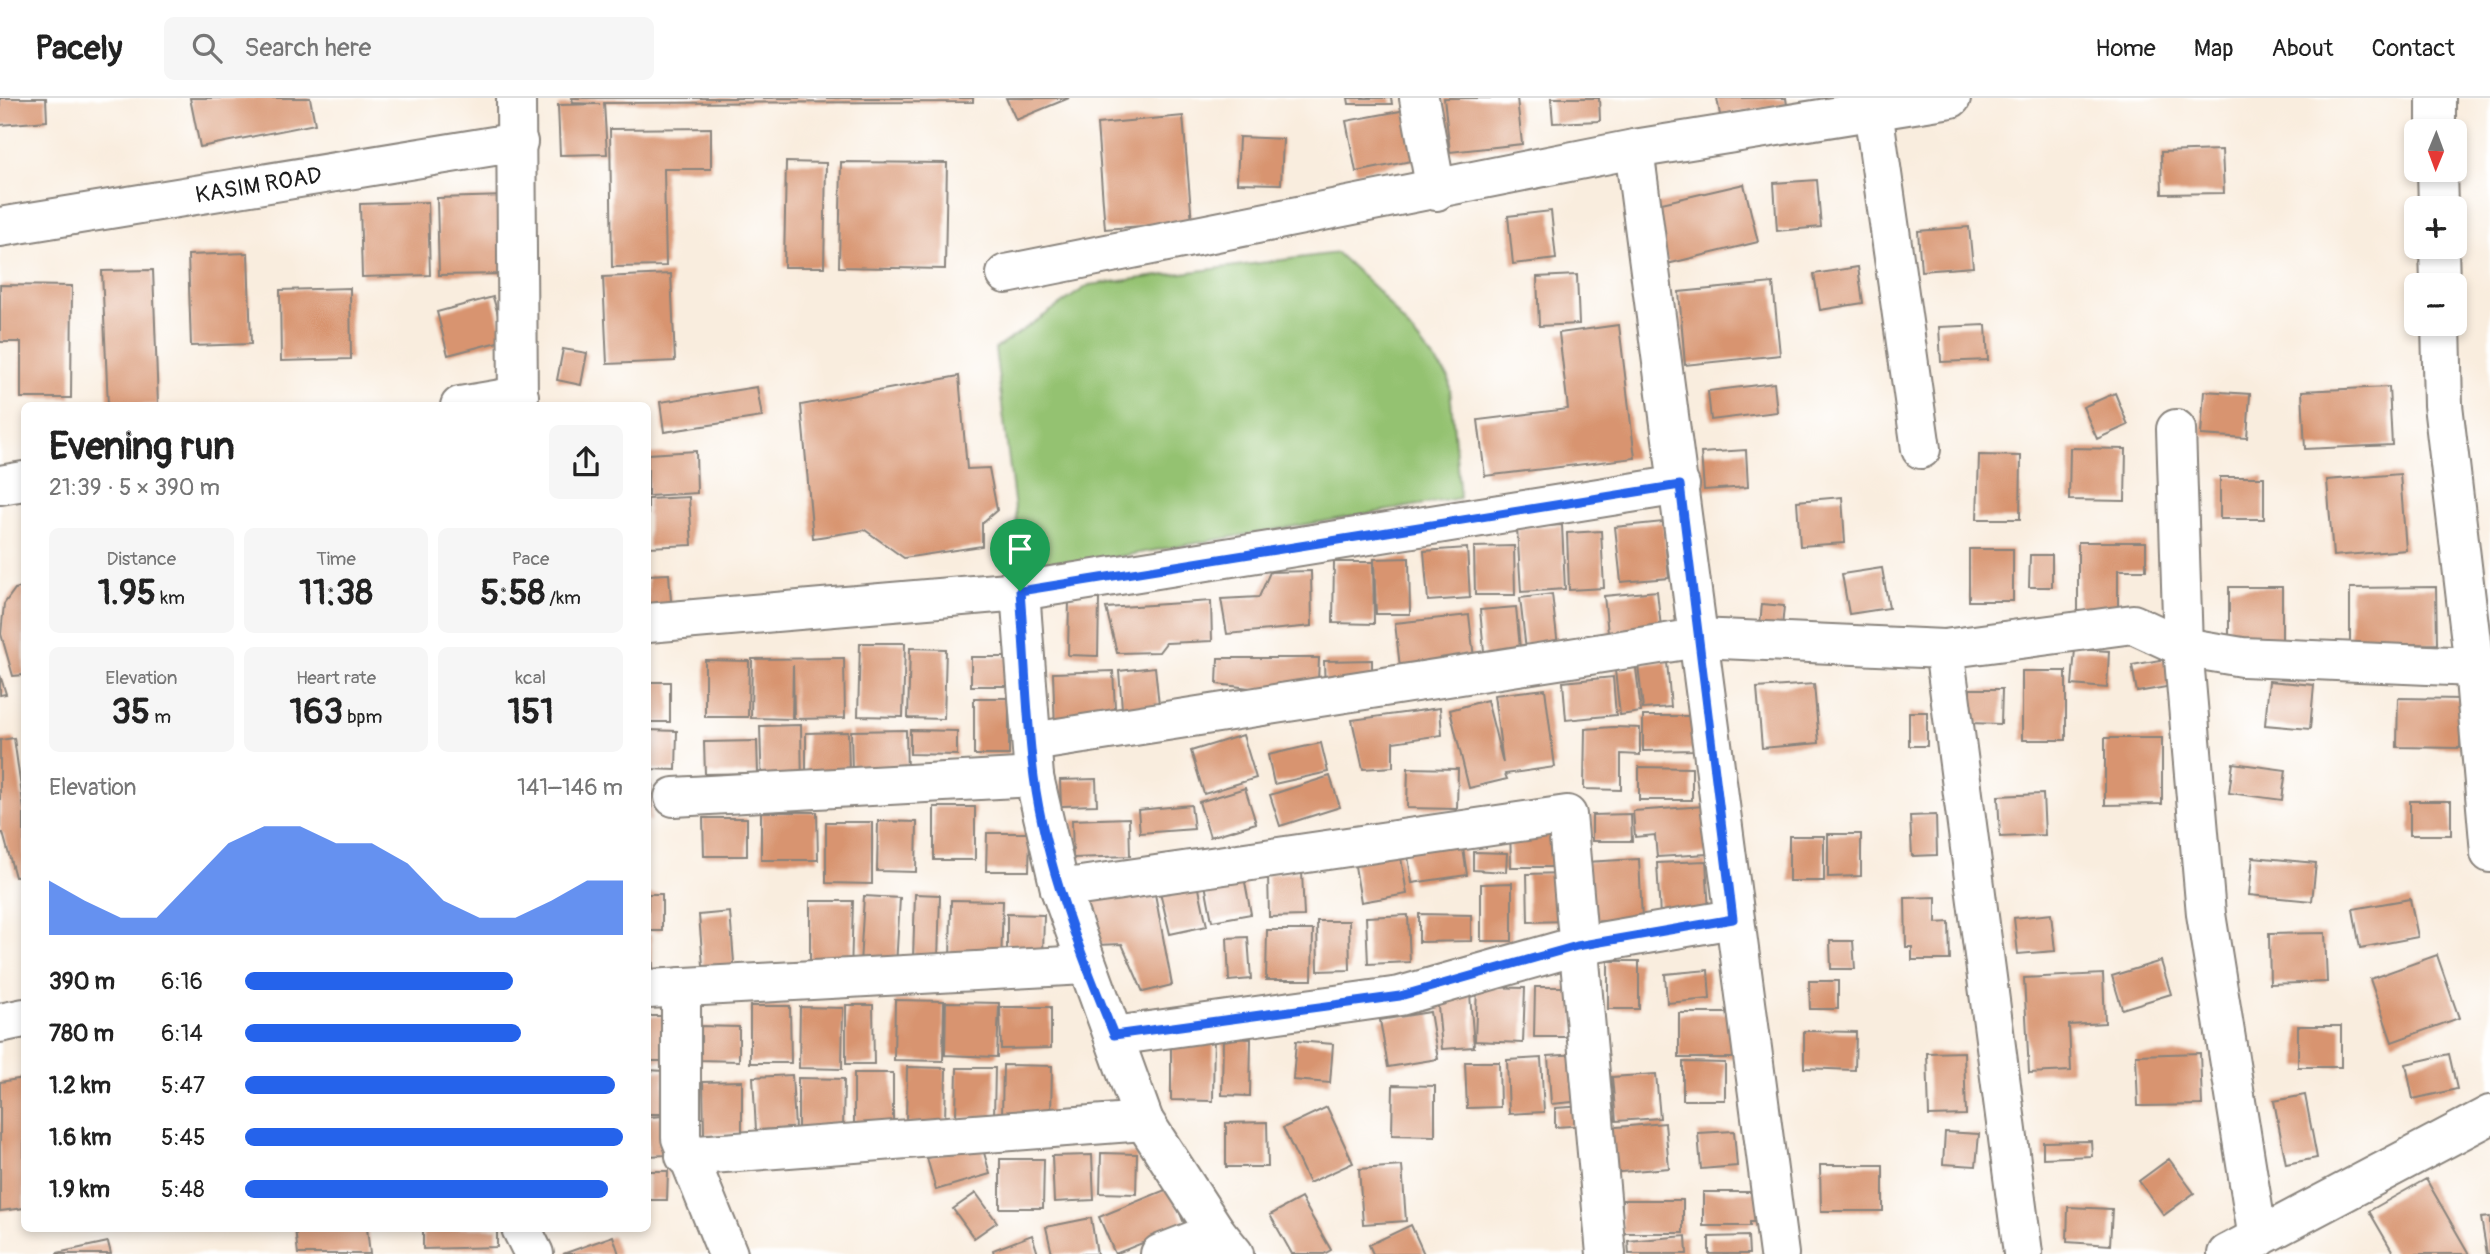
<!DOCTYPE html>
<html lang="en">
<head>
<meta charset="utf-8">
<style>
	body { margin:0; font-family:Pangolin,sans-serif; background:#f6f6f6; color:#222; height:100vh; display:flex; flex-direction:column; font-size:26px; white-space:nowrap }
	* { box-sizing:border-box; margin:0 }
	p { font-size:23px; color:#767676 }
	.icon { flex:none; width:38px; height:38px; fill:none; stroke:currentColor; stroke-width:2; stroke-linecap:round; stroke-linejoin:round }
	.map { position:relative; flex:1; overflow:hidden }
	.side { position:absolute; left:21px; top:304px; width:630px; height:830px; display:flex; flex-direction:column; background:#fff; border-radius:10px; box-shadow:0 4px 10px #0003 }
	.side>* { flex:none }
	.needle { width:46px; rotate:181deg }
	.buttons { position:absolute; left:2404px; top:21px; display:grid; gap:14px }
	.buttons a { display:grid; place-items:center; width:63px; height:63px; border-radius:10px; background:#fff; box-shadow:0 4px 10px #0003; font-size:35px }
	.pin { position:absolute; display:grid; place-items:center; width:60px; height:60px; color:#fff; margin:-72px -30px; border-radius:50% 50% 50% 0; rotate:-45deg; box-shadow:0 0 7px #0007 }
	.pin .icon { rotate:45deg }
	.round { display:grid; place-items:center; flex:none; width:74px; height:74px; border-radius:10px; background:#f6f6f6 }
	.summary { display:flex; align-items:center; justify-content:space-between; height:119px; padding:0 28px }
	h1 { font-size:38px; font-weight:800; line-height:52px }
	.metrics { display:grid; grid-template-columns:repeat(3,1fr); gap:10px; height:119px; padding:7px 28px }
	.metrics div { display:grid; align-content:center; border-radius:10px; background:#f6f6f6; text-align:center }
	.metrics b { font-size:35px; font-weight:800 }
	.metrics small { font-size:19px; font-weight:400 }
	.metrics p { font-size:19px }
	.chart { height:196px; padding:14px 28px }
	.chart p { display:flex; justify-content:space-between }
	.chart svg { width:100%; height:126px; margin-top:7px; fill:#2563eb; opacity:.7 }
	ul { padding:0 28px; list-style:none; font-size:23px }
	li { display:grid; grid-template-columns:112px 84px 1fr; align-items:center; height:52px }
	li i { height:18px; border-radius:9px; background:#2563eb }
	header { display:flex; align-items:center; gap:42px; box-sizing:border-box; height:98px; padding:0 35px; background:#fff; border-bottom:2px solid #e0e0e0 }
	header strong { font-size:33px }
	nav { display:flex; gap:38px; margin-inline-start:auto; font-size:24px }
	.search { width:490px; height:63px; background:#f6f6f6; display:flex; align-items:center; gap:18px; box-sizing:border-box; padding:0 24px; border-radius:10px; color:#767676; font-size:26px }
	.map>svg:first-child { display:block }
	.green { fill:#94c271; stroke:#586f46; stroke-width:2 }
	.building { fill:#d89470 }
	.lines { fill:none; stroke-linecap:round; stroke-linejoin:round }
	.street-casing { stroke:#8a847d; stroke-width:42 }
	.street { stroke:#fff; stroke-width:38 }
	.route-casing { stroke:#fff; stroke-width:14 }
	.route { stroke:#2563eb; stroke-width:9 }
	.labels { text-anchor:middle; stroke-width:5; stroke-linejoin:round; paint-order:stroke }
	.street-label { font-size:23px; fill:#1c1c1c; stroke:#fff }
</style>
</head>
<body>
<header>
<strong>Pacely</strong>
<div class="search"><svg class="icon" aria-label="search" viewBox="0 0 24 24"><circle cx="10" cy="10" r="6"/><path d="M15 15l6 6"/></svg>Search here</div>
<nav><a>Home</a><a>Map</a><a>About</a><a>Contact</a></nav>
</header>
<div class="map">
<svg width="2490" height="1156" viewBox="0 0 2490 1156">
	<rect width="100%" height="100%" fill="#fff"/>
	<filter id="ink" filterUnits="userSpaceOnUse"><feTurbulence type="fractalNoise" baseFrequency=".0143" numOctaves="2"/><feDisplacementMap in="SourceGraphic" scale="14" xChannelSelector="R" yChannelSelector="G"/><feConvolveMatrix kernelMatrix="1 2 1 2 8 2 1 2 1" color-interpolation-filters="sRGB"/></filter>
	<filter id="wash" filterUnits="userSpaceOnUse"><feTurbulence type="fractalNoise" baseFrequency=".00686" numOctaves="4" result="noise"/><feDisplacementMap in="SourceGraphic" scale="28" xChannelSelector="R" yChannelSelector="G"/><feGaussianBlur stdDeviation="1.57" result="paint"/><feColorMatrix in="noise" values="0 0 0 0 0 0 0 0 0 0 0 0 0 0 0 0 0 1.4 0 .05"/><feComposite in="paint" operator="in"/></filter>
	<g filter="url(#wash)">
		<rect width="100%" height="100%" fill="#f9edde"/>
		<path class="green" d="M1337 155 1377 192 1449 280 1460 400 1023 475 995 251 1089 187Z"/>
		<g id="blocks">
			<path class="building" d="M0 0H46L47 23 0 27Z
				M190 0H310L315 26 200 49Z
				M572 0H973V4L604 5 607 56 560 57 558 7 600 6 573 5Z
				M1006 0H1069L1016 22Z
				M1348 0H1391L1392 6H1349Z
				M1444 0H1517L1522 46 1450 54Z
				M1551 0H1599L1600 23 1553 25Z
				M1717 0H1786L1787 7 1720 17Z
				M1406 12 1416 62 1356 74 1346 23Z
				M1183 18 1192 124 1105 131 1097 26Z
				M711 30V71H664L666 168 612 169 610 31Z
				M1239 39 1283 41 1281 86 1237 85Z
				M2222 52 2224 95 2162 96 2161 54Z
				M786 64 826 65 824 169H784Z
				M841 64 947 65 945 171 839 169Z
				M1817 82 1821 129 1777 133 1774 85Z
				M1744 86 1758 144 1667 166 1653 107Z
				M507 98 508 176 439 177 437 100Z
				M428 104 430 177 362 179 360 106Z
				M1551 113 1556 161 1513 166 1508 118Z
				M1969 129 1973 169 1921 173 1918 133Z
				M248 155 251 246 191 248 188 157Z
				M1858 169 1863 205 1820 212 1814 176Z
				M153 172 158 307 108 308 102 173Z
				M671 176 675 263 607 266 603 179Z
				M1577 177 1579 226 1539 228 1537 179Z
				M1773 185 1780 257 1685 267 1679 194Z
				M0 187 72 188 71 300H21V244H0Z
				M350 190 351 261 281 263 280 192Z
				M493 199 505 242 448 257 437 214Z
				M1619 227 1635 360 1485 378 1478 322 1568 311 1559 235Z
				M1986 227 1988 262 1941 264 1939 229Z
				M563 251 587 255 581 287 557 282Z
				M959 278 967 371 989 370 997 412 982 425V448L904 460 865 432 813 440 801 307Z
				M1774 285 1777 314 1711 322 1708 293Z
				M757 289 762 319 664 334 660 304Z
				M2389 289 2392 347 2305 351 2302 293Z
				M2204 293 2250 296 2247 340 2201 337Z
				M2115 295 2128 327 2097 341 2083 309Z
				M2070 350 2126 351 2125 403 2069 402Z
				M1746 352 1748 389 1704 392 1701 355Z
				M696 353 697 395 648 398V356Z
				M1979 357 2021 358 2020 421H1977Z
				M2400 376 2406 452 2333 458 2327 382Z
				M2220 379H2264V421H2220Z
				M689 399 692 447 648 449V401Z
				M1842 399 1845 445 1800 448 1797 403Z
				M1663 424 1669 480 1621 484 1615 429Z
				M1562 427 1565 491 1521 494 1517 430Z
				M1601 433 1604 490 1569 492 1567 435Z
				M2078 444H2146V472H2118V518H2078Z
				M1514 448 1515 497H1475L1474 449Z
				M1467 450 1470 500 1428 503 1424 453Z
				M1969 451H2013V503H1969Z
				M2030 457H2052V489H2029Z
				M1409 460 1410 516H1376L1374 461Z
				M1334 464H1373L1374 526 1333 525Z
				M1882 470 1889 510 1849 516 1842 476Z
				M1311 473 1312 528 1227 536 1221 501 1259 499 1270 474Z
				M669 476 672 516 648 517V477Z
				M24 489V577L13 578 1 536 4 506 15 491Z
				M2229 489H2282V545L2229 546Z
				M2436 489 2437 546 2350 547V490Z
				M1657 493 1662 539 1609 544 1604 498Z
				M1552 496 1558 549 1526 552 1520 500Z
				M1069 501H1099L1098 558 1068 557Z
				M1211 503 1212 543 1166 545 1159 554 1117 555 1106 510Z
				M1762 506 1784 508 1781 540 1759 537Z
				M1516 509 1521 561 1485 564 1480 512Z
				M1469 517 1475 569 1401 578 1395 525Z
				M860 545H905L903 619 858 618Z
				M910 550 946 551 944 621 908 620Z
				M2075 551 2109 553 2107 590 2072 587Z
				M971 559H1009V588H971Z
				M844 560 845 620 794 621 793 567 792 621 751 620 752 561Z
				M1218 560H1319L1317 605 1266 592 1217 586Z
				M2166 561 2172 588 2137 594 2132 567Z
				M705 562 749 563 748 619H705Z
				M1372 562V595H1325L1324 563Z
				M1667 564 1671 609 1643 611 1638 566Z
				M1155 569 1159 607 1122 610 1119 573Z
				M1636 570 1641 614 1620 617 1615 572Z
				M1113 573 1116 628 1055 632 1053 575Z
				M2022 573H2066V642H2022Z
				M0 577 6 596 0 597Z
				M1613 579 1616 617 1566 622 1563 584Z
				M2269 583 2314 587 2310 631 2265 627Z
				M648 584H670V624H648Z
				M1814 586 1819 645 1762 650 1757 590Z
				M1545 591 1555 669 1505 676 1507 681 1469 690 1450 612 1487 602 1503 665 1494 597Z
				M1970 591H2002L2001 626 1969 625Z
				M974 600H1009V657H974Z
				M2398 600 2461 601 2460 650 2397 649Z
				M1440 610 1442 637 1393 644V669L1363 671 1352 622Z
				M1909 614H1927V648H1909Z
				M1643 618H1696L1697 652 1643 653Z
				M801 627 802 691 762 692 760 628Z
				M1613 629 1640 630V657L1621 656V692L1584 691 1585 631Z
				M648 632 677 633 676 672 648 671Z
				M906 632 907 675H852L851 633Z
				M910 632 957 633V657L910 656Z
				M848 634 849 675H806V635Z
				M1243 637 1256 680 1204 696 1191 653Z
				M14 640 24 712V778L15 779 3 735H0V642Z
				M2105 640H2162V706L2105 707Z
				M757 643 758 675 705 676 704 644Z
				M1321 645 1328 674 1274 686 1268 657Z
				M2233 665 2286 672 2282 702 2229 695Z
				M1639 669 1692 670V702H1639Z
				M1408 670 1458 671 1457 711 1407 710Z
				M1330 678 1340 709 1280 728 1270 697Z
				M1096 681 1097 707 1061 708 1060 682Z
				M648 684H652L651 723H648Z
				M1245 690 1256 725 1210 739 1199 704Z
				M2043 696 2045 737 2000 739 1998 698Z
				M2410 703H2451V737H2410Z
				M1191 707 1194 731 1140 735 1138 712Z
				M1705 708 1708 756 1657 759 1655 737 1635 739 1633 713Z
				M934 709H975V762H934Z
				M761 714H817L818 762H761Z
				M1631 716 1632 743H1592V717Z
				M1936 717 1937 757 1912 758 1910 718Z
				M703 720H747V758H704Z
				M1129 720 1130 758 1073 760 1072 722Z
				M878 723 917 724 916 774 877 773Z
				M826 724H872V786L826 785Z
				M1560 725 1561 769H1511L1510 726Z
				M987 735H1030L1029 773H986Z
				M1828 736H1861V778L1828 779Z
				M1461 737 1467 777 1412 785 1406 745Z
				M1789 738H1824V783H1789Z
				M1398 742 1407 796 1361 804 1352 750Z
				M1473 754 1507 755 1506 774 1473 772Z
				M2253 759 2316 765 2312 803 2249 797Z
				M1639 761 1642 821 1588 824 1586 764Z
				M1706 763 1709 815 1660 818 1657 765Z
				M1302 774 1304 818 1269 819 1268 776Z
				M1565 775 1567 823 1528 824 1527 776Z
				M1244 779 1251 816 1212 823 1205 786Z
				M1153 785 1172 887 1143 894 1122 846 1097 847 1084 798Z
				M1512 785V843H1481V786Z
				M1198 786 1207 828 1170 836 1160 794Z
				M648 796H662V833H648Z
				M915 796 940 797 938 862 913 861Z
				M864 798 900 800 896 868 860 866Z
				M1936 799V825L1949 824 1950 862H1912V849H1906L1905 800Z
				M2410 801 2418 839 2360 850 2353 811Z
				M951 802 1003 803 1001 867H950Z
				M810 803H853L851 877H810Z
				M730 814 735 877 704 880 699 817Z
				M1007 816 1044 817 1043 856 1007 855Z
				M1419 816 1471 817V843L1419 844Z
				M2051 816 2055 853 2018 856 2014 820Z
				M1408 817 1410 864 1368 866 1366 819Z
				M1317 823H1349L1350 872 1318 873Z
				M1267 832H1313L1312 882H1266Z
				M2325 835 2327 884 2270 886 2269 836Z
				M648 836H651L653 870H648Z
				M1248 839 1251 881 1229 883 1227 840Z
				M1830 843H1853L1855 871H1831Z
				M2437 857 2459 920 2392 944 2370 881Z
				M1608 863H1639V911H1608Z
				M2161 863 2171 896 2122 911 2112 878Z
				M1708 872 1710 901 1667 905 1665 876Z
				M2103 876 2105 925 2069 927 2071 973 2029 975 2024 880Z
				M1809 883H1838V911H1810Z
				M1477 889 1525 890 1523 945 1475 943Z
				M1535 889H1575L1574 939H1534Z
				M1470 896 1474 949 1442 951 1437 898Z
				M895 902 944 903 943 963 894 962Z
				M946 904 999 905 997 959 945 957Z
				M846 907H873L874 966H846Z
				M750 908H790L791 965H750Z
				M800 909 843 910 842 971 799 970Z
				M1000 909H1051V950L1001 951Z
				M1430 914 1438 961 1388 969 1380 922Z
				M1679 915H1733V960H1679Z
				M648 918H670L669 963H648Z
				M698 928 739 929V963L698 962Z
				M2298 928H2341V969H2298Z
				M1171 932 1214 933 1213 1003 1171 1002Z
				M1804 933 1856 934 1855 972 1804 970Z
				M1223 940 1251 941 1250 998 1222 997Z
				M1296 943 1333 946 1330 985 1293 982Z
				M1964 954 1966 1017 1929 1018 1927 955Z
				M2200 955 2202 1007 2138 1008 2136 957Z
				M1579 956 1583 1003 1551 1006 1548 958Z
				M2449 956 2457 991 2413 1001 2406 966Z
				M1541 960 1544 1014 1509 1016 1507 962Z
				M1465 964H1499L1500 1009 1467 1010Z
				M1683 964 1725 965V1002H1683Z
				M1003 967 1052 968 1051 1019 1002 1018Z
				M907 969 946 970 945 1027 906 1026Z
				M957 970H995L994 1020 956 1019Z
				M648 972 664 973V1016H648Z
				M854 975H893V1027H854Z
				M1656 976 1660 1020 1616 1023 1612 979Z
				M792 977 795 1030 756 1032 753 979Z
				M24 980V1110L0 1113V984Z
				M798 980 844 981 843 1031H798Z
				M742 983V1035L704 1036 703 984Z
				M1393 987 1435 988V1038L1392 1037Z
				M2305 997 2317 1060 2286 1066 2274 1003Z
				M1586 1008 1587 1027 1555 1029V1010Z
				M1327 1009 1353 1065 1309 1085 1283 1030Z
				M664 1018 666 1057 648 1058V1019Z
				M1267 1024 1268 1069H1226V1025Z
				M1665 1025 1669 1070 1609 1075 1605 1030Z
				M1734 1033 1737 1068 1701 1071 1698 1035Z
				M1945 1034 1979 1036 1976 1068 1943 1066Z
				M2091 1043 2092 1058 2043 1060V1044Z
				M981 1044 990 1076 936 1092 927 1060Z
				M1101 1055 1137 1056 1136 1096 1100 1095Z
				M1092 1057 1094 1102 1054 1104 1052 1058Z
				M1000 1061H1044L1043 1110H1000Z
				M2169 1061 2194 1095 2164 1117 2139 1083Z
				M1820 1067H1883V1113H1821Z
				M1402 1068 1406 1123 1363 1126 1359 1071Z
				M648 1073H668L667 1102H648Z
				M2426 1081 2469 1156H2394L2369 1113Z
				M1170 1090 1185 1128 1115 1156 1099 1119Z
				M1703 1094H1764V1124H1750V1128H1703Z
				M976 1095 997 1124 974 1140 953 1111Z
				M1301 1100 1331 1152 1324 1156H1292L1270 1117Z
				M1622 1102H1683V1135H1622Z
				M2068 1109 2112 1111 2110 1147 2067 1144Z
				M2490 1119V1156H2487L2481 1120Z
				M1091 1120 1097 1156H1052L1046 1129Z
				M1411 1127 1424 1156H1373L1369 1147Z
				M295 1130H367L370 1156H298Z
				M423 1130H497V1149L423 1151Z
				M1032 1137 1038 1156H994L993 1152Z
				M613 1138 619 1156H563Z
				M1686 1138 1687 1156H1629L1628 1143Z
				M1748 1138 1749 1156H1709V1139Z
				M108 1144 111 1156H57V1155Z"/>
		</g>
	</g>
	<g filter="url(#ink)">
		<use href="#blocks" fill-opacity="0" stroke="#8a847d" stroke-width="2"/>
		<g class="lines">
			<g class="street-casing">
				<g id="street">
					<path d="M516 0 518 308"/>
					<path d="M1419 0 1436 93"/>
					<path d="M2436 0V33"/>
					<path d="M1873 12 1921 351"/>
					<path d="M1634 51 1779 1156"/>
					<path d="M2437 72 2438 110"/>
					<path id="s1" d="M0 129 518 44"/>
					<path d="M2439 149 2440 187"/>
					<path d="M1006 176 1634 51 1951 0"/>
					<path d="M2441 226 2443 307 2474 569 2490 755"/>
					<path d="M460 308 519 298"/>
					<path d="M2176 331 2183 549 2206 816 2258 1141"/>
					<path d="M0 387 24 383"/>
					<path d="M1020 493 1034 679 1060 791 1144 1023 1216 1134 1234 1156"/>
					<path d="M648 525 1020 493 1680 387"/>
					<path d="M1944 551 2023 1155"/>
					<path d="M1032 644 1698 540 1944 551 2133 526 2183 549 2242 559 2474 569"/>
					<path d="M674 699 1034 679"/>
					<path d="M1060 791 1567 717 1606 1156"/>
					<path d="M681 889V1040L728 1156"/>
					<path d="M648 891 1085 867"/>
					<path d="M0 925 24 920"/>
					<path d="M1114 938 1400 898 1577 848 1733 821"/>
					<path d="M685 1058 1144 1023"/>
					<path d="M521 1130 534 1156"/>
					<path d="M1160 1156 1216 1134"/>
					<path d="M2227 1156 2490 1017"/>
				</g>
			</g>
			<use href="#street" class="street"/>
		</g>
	</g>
	<g class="lines" filter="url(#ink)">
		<g class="route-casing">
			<path id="route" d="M1680 387 1733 821 1577 848 1400 898 1114 937C1081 857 1045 765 1034 679 1026 617 1025 554 1020 493Z"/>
		</g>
		<use href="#route" class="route"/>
	</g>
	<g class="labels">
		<g class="street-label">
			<text dy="8" stroke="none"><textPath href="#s1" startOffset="262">KASIM ROAD</textPath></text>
		</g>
	</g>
</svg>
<div class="buttons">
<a><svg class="needle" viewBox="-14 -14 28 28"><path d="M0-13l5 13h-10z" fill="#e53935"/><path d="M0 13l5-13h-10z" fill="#767676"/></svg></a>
<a>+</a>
<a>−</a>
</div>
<div class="pin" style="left:1020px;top:493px;background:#1e9e55"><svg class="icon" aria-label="arrive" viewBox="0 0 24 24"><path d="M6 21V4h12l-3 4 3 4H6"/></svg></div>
<section class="side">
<div class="summary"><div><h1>Evening run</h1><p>21:39 · 5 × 390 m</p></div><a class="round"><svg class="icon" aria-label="share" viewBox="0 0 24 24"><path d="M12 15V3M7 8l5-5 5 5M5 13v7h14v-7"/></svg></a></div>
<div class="metrics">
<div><p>Distance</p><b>1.95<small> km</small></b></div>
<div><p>Time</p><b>11:38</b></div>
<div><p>Pace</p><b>5:58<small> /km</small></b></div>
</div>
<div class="metrics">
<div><p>Elevation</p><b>35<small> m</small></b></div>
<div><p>Heart rate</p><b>163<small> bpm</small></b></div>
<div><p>kcal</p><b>151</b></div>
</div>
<div class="chart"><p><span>Elevation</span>141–146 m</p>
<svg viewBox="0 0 160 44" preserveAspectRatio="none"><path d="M0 44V25L10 32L20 38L30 38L40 25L50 12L60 6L70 6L80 12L90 12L100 19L110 32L120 38L130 38L140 32L150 25L160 25V44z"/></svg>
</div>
<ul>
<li><b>390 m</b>6:16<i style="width:71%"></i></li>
<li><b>780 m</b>6:14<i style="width:73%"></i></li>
<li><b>1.2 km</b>5:47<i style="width:98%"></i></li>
<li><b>1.6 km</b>5:45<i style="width:100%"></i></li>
<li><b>1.9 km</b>5:48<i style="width:96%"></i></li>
</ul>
</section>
</div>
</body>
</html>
